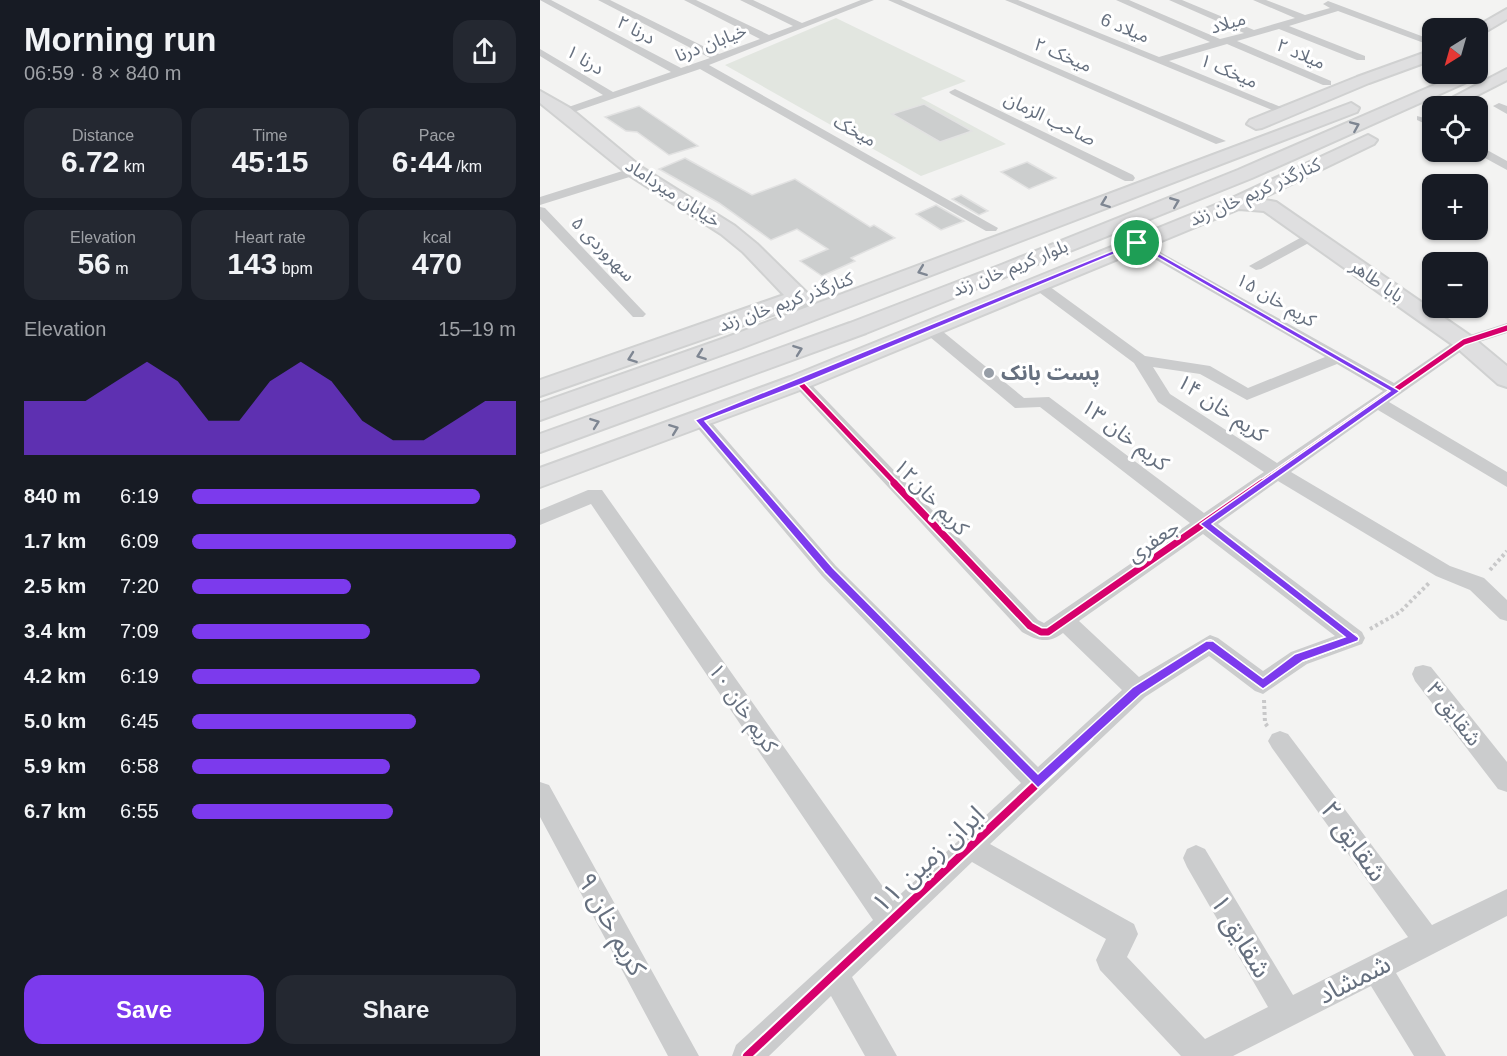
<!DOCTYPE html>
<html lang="en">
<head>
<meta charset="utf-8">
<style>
	body { margin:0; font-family:Helvetica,"Noto Sans Arabic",sans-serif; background:#242831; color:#f1f3f6; height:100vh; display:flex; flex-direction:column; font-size:22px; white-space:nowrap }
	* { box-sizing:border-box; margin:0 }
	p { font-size:20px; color:#9ea1a6 }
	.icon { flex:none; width:33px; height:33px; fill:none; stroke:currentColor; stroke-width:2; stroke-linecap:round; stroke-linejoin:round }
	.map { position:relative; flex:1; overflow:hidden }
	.details { display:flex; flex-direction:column; background:#171b24; width:540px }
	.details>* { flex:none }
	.needle { width:39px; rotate:217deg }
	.tools { position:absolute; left:882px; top:18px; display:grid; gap:12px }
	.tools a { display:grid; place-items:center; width:66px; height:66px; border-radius:12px; background:#171b24; box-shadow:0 2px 4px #0004; font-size:30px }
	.pin { position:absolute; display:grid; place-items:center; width:51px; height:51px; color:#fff; margin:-26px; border:3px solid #fff; border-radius:50%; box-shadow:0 2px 6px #0007 }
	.round { display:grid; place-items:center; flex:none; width:63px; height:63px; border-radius:18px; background:#242831 }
	.headline { display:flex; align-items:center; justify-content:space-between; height:102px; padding:0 24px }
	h1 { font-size:33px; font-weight:700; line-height:45px }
	.metrics { display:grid; grid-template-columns:repeat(3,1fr); gap:9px; height:102px; padding:6px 24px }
	.metrics div { display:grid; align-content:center; border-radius:15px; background:#242831; text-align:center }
	.metrics b { font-size:30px; font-weight:700 }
	.metrics small { font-size:16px; font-weight:400 }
	.metrics p { font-size:16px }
	.chart { height:168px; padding:12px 24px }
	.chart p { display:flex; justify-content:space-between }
	.chart svg { width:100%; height:108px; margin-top:6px; fill:#7c3aed; opacity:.7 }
	.button { display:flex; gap:12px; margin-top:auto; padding:12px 24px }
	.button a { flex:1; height:69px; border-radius:18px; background:#7c3aed; color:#fff; font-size:24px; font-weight:700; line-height:69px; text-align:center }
	.button a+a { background:#242831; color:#f1f3f6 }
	ul { padding:0 24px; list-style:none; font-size:20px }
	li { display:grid; grid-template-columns:96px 72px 1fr; align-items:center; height:45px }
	li i { height:15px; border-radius:8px; background:#7c3aed }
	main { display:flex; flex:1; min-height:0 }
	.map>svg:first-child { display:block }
	.green { fill:#e2e6e0 }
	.building { fill:#cccece; stroke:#e2e2e2; stroke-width:1.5 }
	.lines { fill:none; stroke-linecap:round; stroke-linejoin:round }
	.secondary-casing { stroke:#d0d1d1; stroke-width:4 }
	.path { stroke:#c8c8c9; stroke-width:4; stroke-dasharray:3 3; stroke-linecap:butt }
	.street { fill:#cbcccd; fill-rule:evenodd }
	.secondary { fill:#dfdfe0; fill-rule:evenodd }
	.cycleway-far2-casing { stroke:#fff; stroke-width:8 }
	.cycleway-far1-casing { stroke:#fff; stroke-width:10 }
	.cycleway-casing { stroke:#fff; stroke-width:12 }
	.cycleway-far2 { stroke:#d6006c; stroke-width:5 }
	.cycleway-far1 { stroke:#d6006c; stroke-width:7 }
	.cycleway { stroke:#d6006c; stroke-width:8 }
	.oneway { stroke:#7e8692 }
	.route { fill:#7c3aed; stroke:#fff; stroke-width:1.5; fill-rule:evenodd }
	.poi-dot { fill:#979ea7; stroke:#fff; stroke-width:2 }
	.labels { text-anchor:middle; stroke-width:6; stroke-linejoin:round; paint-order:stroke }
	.far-street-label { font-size:18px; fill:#66707f; stroke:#fff }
	.poi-label { font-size:21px; font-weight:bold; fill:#66707f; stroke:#fff; text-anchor:start }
	.street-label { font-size:21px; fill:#66707f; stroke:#fff }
	.near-street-label { font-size:26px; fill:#66707f; stroke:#fff }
</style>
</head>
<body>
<main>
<section class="details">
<div class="headline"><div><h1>Morning run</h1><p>06:59 · 8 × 840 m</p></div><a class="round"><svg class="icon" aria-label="share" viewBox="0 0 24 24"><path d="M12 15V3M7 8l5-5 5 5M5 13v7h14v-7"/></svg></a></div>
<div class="metrics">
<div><p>Distance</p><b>6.72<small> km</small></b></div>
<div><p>Time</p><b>45:15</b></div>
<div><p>Pace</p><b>6:44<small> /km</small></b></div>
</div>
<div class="metrics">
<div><p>Elevation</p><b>56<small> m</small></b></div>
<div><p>Heart rate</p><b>143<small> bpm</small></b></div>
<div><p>kcal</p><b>470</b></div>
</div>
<div class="chart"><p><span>Elevation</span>15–19 m</p>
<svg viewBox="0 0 160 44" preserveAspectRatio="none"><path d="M0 44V22L10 22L20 22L30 14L40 6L50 14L60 30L70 30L80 14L90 6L100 14L110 30L120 38L130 38L140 30L150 22L160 22V44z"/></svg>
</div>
<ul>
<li><b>840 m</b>6:19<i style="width:89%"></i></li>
<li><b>1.7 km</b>6:09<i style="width:100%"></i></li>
<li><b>2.5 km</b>7:20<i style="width:49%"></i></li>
<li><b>3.4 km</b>7:09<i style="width:55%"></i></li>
<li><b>4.2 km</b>6:19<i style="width:89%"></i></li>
<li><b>5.0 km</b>6:45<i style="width:69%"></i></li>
<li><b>5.9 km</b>6:58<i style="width:61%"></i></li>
<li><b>6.7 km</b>6:55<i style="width:62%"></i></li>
</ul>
<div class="button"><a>Save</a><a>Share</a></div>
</section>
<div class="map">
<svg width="967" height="1056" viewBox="0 0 967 1056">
	<rect width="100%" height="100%" fill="#f3f3f2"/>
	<path class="green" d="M296 18 426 81 381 98 466 144 381 176 185 65Z"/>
	<path class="building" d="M384 104 432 131 400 142 352 114Z
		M99 106 158 146 129 155 97 132 86 131 65 117Z
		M145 158 212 195 255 179 330 227 334 225 355 238 311 258 315 261 282 276 260 261 288 249 257 229 231 240 179 203 119 169Z
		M487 162 516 178 489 189 461 172Z
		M421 195 448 211 439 215 412 199Z
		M396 205 424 221 401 230 376 214Z"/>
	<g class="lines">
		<g class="secondary-casing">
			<path id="secondary" d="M967 9V19L938 36V28H934Z
				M892 50V60L829 83 722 128 716 129 707 124 710 120 817 77Z
				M967 69V80L922 103H910L908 100Z
				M938 71 940 74 938 77 712 178 475 273 326 333 0 452V434L310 323 461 265 698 170 920 74H938Z
				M0 91 30 108 101 167 195 226 217 244 267 293 270 298 267 303 0 396V380L244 295 203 252 181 234 89 175 0 103Z
				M811 103 819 108 817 112 201 348 0 420V403L185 338Z
				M828 135 837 140 834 144 720 199 736 202 932 337 967 366V387L958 384 916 347 724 211 699 209 268 387 0 487V468L250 377 690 199Z"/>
		</g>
		<path class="path" d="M950 570 967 551
			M830 629 860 612 890 582
			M724 700 725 723 728 727"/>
		<path class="street" d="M0 0H11L141 68 170 58 58 0H70L179 54 220 39 144 0H156L229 35 253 26 200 0H213L262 23 321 0H334L169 65 458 228 456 231H446L160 69 28 114H20V110L63 95 0 56V49L73 92 131 72Z
			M348 0H361L686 141 676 144Z
			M465 0H478L619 57 670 42 576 0H589L680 39 704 33 629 0H642L714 30 755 18 713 0H726L765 15 790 8 783 4 788 1 892 40V46L798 11 749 26 825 56V60H817L739 29 697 41 791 81V85H783L687 44 629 61 748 110V114L744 115Z
			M415 89 593 175 595 178 593 181H585L411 94 409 92Z
			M959 103 967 106V114L953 106Z
			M877 116 892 120V127L877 120Z
			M938 145 967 161V170L934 152H938Z
			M95 167 99 168V174L0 205V197Z
			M0 207 5 208 103 311 106 314 103 317H93L0 219Z
			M771 232 778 236 776 239 721 269 716 270 709 266Z
			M597 239 854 383 918 339 967 323V333L930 345 849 402 967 472V487L838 410 751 472 910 566 944 578 967 600V621L960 619 930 590 896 576 738 481 678 524 822 632 825 638 822 644 767 664 723 694 715 691 669 656 605 697 450 844 594 924 598 934 587 957 665 1039 728 1007 647 867 643 858 647 849 656 845 665 849 753 995 868 937 732 748 728 741 732 734 740 731 748 734 892 925 967 889V916L856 973 906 1056H874L831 986 693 1056H641L560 970 556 960 566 939 432 862 312 977 357 1056H325L291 996 229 1056H192L196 1045 333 920 51 504 0 525V510L48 490H62L353 901 481 783 282 576 150 419 159 413 165 415 296 566 498 767 582 690 523 633C508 644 498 641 482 632L251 382 253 378H265L498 620 504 623 650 523 500 407 475 408 384 332 382 329 384 326H396L484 398 509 397 664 513 724 472 618 402 594 363 492 287 490 284 492 281H502L605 356 670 366 708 388 785 357 592 246V240ZM797 364 843 391 737 463 630 394 613 367 660 374 707 400ZM663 534 795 636 751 652 723 671 678 638 670 635 599 677 539 621Z
			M883 665 891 667 967 762V792L958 789 875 681 872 674 875 667Z
			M0 782 9 785 159 1056H128L0 817Z"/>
		<use href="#secondary" class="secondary"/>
		<g class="cycleway-far2-casing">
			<path id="cycleway-far2" d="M259 382 356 484
				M720 484 924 342 967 328"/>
		</g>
		<g class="cycleway-far1-casing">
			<path id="cycleway-far1" d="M354 483 490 626 501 632H508L722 483
				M547 737 597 690 670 644 723 684 759 658 814 638"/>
		</g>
		<g class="cycleway-casing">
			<path id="cycleway" d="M207 1056 548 736"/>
		</g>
		<use href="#cycleway-far2" class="cycleway-far2"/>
		<use href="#cycleway-far1" class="cycleway-far1"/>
		<use href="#cycleway" class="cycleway"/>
	</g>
	<defs><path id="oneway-chevron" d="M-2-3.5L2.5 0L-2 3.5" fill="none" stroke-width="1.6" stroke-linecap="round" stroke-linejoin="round" transform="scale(1.5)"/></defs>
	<g class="oneway">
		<use href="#oneway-chevron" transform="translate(815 126) rotate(-23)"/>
		<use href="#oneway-chevron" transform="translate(635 202) rotate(-22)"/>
		<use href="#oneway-chevron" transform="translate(565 203) rotate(159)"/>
		<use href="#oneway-chevron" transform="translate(382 271) rotate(159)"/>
		<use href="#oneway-chevron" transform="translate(258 350) rotate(-20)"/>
		<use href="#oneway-chevron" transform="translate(161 355) rotate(160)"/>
		<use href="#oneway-chevron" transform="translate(92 358) rotate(160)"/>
		<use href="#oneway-chevron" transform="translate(55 423) rotate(-20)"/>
		<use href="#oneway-chevron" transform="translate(134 429) rotate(-21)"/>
	</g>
	<path class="route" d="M597 241 860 391 672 524 819 638 818 641 763 661 723 689 669 650 601 694 498 788 285 573 155 420ZM596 245 850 391 660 524 805 637 755 654 723 678 673 641H666L593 687 498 774 293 568 165 421 262 384Z"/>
	<circle class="poi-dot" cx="449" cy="373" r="6"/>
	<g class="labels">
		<g class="far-street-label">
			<text transform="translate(688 23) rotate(-16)" y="6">میلاد</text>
			<text transform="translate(585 28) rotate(22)" y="6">میلاد 6</text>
			<text transform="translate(96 30) rotate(28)" y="6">درنا ۲</text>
			<text transform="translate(171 43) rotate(-21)" y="6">خیابان درنا</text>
			<text transform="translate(761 54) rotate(23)" y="6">میلاد ۲</text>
			<text transform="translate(523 55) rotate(23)" y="6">میخک ۲</text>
			<text transform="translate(45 60) rotate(31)" y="6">درنا ۱</text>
			<text transform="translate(689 71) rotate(23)" y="6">میخک ۱</text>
			<text transform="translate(510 119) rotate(26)" y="6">صاحب الزمان</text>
			<text transform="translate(315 131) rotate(29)" y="6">میخک</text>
			<text transform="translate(715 192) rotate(-24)" y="6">کنارگذر کریم خان زند</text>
			<text transform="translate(133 193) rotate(33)" y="6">خیابان میرداماد</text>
			<text transform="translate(63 249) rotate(46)" y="6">سهروردی ۵</text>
			<text transform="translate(470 268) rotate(-22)" y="6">بلوار کریم خان زند</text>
			<text transform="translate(837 281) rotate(35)" y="6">بابا طاهر</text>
			<text transform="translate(736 300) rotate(30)" y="6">کریم خان ۱۵</text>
			<text transform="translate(246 302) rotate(-20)" y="6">کنارگذر کریم خان زند</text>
		</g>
		<g class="poi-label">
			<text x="461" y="380">پست بانک</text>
		</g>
		<g class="street-label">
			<text transform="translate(682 408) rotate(34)" y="7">کریم خان ۱۴</text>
			<text transform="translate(585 435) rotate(37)" y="7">کریم خان ۱۳</text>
			<text transform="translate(391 497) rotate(46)" y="7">کریم خان۱۲</text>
			<text transform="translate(613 541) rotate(-35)" y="7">جعفری</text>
			<text transform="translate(203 708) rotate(55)" y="7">کریم خان ۱۰</text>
			<text transform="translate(914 714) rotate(52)" y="7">شقایق ۳</text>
		</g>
		<g class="near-street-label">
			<text transform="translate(814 841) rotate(54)" y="9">شقایق ۲</text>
			<text transform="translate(388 859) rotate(-43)" y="9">ایران زمین ۱۱</text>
			<text transform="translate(72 924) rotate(61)" y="9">کریم خان ۹</text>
			<text transform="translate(701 936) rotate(59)" y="9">شقایق ۱</text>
			<text transform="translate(814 979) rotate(-27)" y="9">شمشاد</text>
		</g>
	</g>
</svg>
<div class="tools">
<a><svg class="needle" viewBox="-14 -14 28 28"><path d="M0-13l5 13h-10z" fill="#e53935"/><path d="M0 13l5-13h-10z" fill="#9ea1a6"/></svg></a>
<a><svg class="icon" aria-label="locate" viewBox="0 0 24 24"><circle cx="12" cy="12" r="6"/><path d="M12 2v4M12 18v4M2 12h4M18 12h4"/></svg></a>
<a>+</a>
<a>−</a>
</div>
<div class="pin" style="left:597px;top:243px;background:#1e9e55"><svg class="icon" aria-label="arrive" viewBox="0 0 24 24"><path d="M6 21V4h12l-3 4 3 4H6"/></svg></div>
</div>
</main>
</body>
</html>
